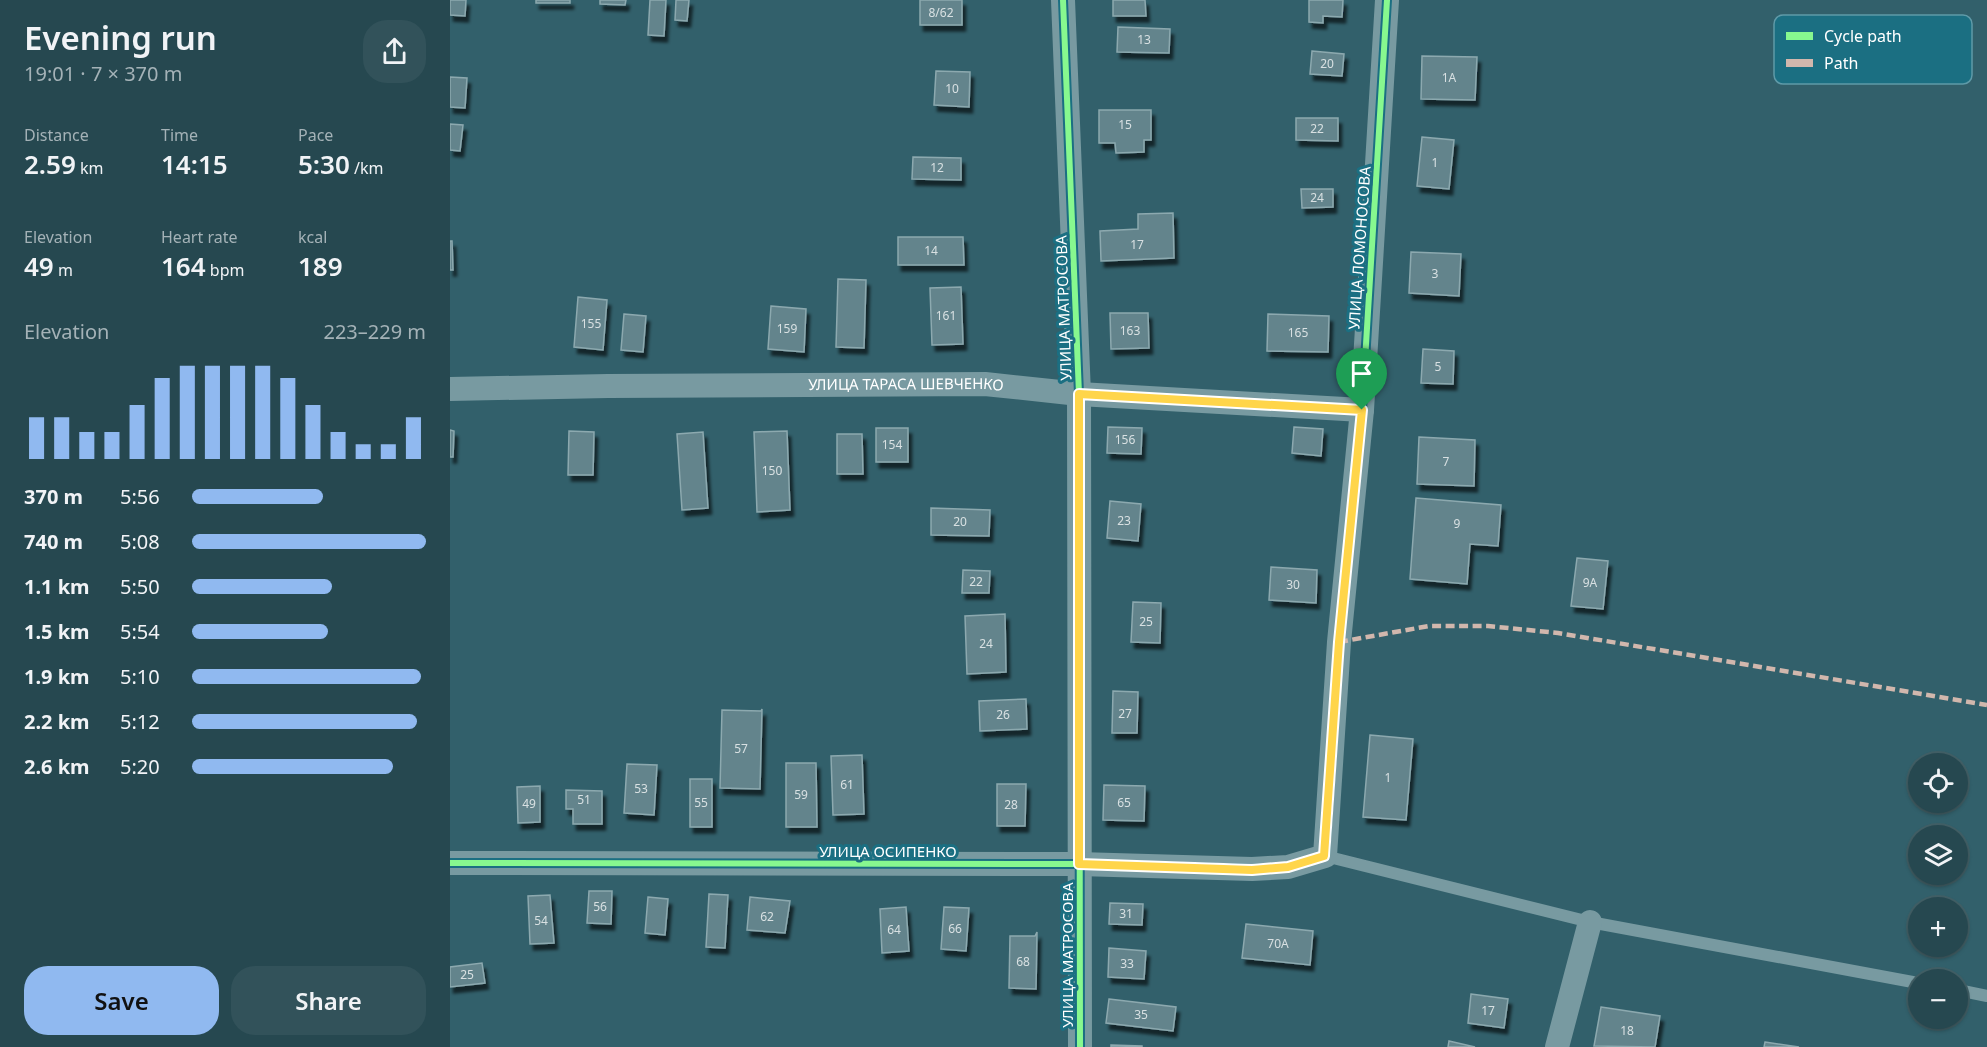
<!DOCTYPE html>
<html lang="en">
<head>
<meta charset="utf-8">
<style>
	body { margin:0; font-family:"Noto Sans",sans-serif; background:#32525a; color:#f1f3f6; height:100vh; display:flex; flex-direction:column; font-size:22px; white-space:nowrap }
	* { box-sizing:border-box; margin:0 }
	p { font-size:20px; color:#a4b2b7 }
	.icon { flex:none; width:33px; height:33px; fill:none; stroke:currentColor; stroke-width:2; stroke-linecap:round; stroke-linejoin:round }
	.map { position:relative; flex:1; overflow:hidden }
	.side { display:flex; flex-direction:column; background:#264850; width:450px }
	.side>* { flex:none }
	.fabs { position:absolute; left:1458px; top:753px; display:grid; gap:12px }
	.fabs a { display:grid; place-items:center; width:60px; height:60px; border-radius:50%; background:#264850; box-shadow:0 2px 4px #0004,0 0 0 2px #426067; font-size:30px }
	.pin { position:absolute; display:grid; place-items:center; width:51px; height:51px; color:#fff; margin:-62px -26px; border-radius:50% 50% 50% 0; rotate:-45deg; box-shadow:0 0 6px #0007 }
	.pin .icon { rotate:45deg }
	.round { display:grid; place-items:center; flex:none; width:63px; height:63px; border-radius:24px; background:#32525a }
	.headline { display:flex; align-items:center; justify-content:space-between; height:102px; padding:0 24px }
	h1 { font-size:33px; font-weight:600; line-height:45px }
	.stats { display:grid; grid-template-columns:repeat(3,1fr); gap:9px; height:102px; padding:6px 24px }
	.stats div { display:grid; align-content:center }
	.stats b { font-size:26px; font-weight:600 }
	.stats small { font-size:16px; font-weight:400 }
	.stats p { font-size:16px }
	.chart { height:168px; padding:12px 24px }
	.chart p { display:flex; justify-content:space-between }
	.chart svg { width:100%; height:108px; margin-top:6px; stroke:#90b9f0; stroke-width:6 }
	.button { display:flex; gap:12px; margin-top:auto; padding:12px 24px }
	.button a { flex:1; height:69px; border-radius:24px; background:#90b9f0; color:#111; font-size:24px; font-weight:600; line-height:69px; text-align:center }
	.button a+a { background:#32525a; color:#f1f3f6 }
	ul { padding:0 24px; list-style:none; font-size:20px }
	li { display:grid; grid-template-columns:96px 72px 1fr; align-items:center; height:45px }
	li i { height:15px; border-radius:8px; background:#90b9f0 }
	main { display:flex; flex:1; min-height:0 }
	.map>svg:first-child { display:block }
	.building { fill:#64848c; stroke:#8ca9af; stroke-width:1.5; filter:url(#shadow) }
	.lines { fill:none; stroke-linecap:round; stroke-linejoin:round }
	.service { stroke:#789aa1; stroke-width:12 }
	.minor { stroke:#789aa1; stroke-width:24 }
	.quiet { stroke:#d1b7ad; stroke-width:4.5; stroke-dasharray:9 4.5; stroke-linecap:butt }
	.cycleway-casing { stroke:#1b6f82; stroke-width:10 }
	.cycleway { stroke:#87f88f; stroke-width:6 }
	.route-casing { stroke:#fff; stroke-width:12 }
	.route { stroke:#ffd54a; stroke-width:8 }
	.labels { text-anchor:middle; stroke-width:6; stroke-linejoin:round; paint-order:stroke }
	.number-label { font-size:12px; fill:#d8e0e2 }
	.street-label { font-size:15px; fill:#fff; stroke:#1b6f82 }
	.key { fill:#1b6f82; stroke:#5f9aa8; stroke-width:1.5 }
	.key-label { font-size:16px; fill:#fff }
</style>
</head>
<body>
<main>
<section class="side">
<div class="headline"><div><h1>Evening run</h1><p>19:01 · 7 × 370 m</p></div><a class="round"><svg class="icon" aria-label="share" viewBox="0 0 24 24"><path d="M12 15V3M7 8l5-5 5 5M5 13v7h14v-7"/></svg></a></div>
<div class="stats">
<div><p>Distance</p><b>2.59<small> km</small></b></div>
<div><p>Time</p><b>14:15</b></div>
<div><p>Pace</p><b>5:30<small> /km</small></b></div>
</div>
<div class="stats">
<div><p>Elevation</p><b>49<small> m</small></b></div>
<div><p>Heart rate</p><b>164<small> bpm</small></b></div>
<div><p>kcal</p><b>189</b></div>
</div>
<div class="chart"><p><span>Elevation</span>223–229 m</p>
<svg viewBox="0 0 160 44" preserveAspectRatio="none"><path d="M5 44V27M15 44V27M25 44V33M35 44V33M45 44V22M55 44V11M65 44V6M75 44V6M85 44V6M95 44V6M105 44V11M115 44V22M125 44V33M135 44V38M145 44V38M155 44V27"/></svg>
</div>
<ul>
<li><b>370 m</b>5:56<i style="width:56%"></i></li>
<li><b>740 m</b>5:08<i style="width:100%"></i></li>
<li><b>1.1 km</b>5:50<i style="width:60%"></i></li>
<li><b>1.5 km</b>5:54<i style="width:58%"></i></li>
<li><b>1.9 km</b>5:10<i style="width:98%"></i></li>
<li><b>2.2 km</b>5:12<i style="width:96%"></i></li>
<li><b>2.6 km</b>5:20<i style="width:86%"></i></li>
</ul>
<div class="button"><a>Save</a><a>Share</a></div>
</section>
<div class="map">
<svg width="1537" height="1047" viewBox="0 0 1537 1047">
	<defs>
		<filter id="shadow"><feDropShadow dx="3.5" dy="6" stdDeviation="1.5" flood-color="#0009"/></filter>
	</defs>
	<rect width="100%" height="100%" fill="#32606b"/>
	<path class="building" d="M0 0H16L15 16 0 15Z
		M86 0H120V3H86Z
		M150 0H176L175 5 150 4Z
		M200 0H216L214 36 198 35Z
		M226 0H239L237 21 225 20Z
		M470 0H512V25H470Z
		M663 0H695L696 16H663Z
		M859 0H893L892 17 873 16V23L859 22Z
		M668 27 720 29 719 53 667 52Z
		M862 51 894 54 892 76 860 74Z
		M972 56 1027 57 1025 100 971 99Z
		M486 71 520 72 519 107 484 105Z
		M0 77 17 78 15 108 0 107Z
		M649 110H701V140H694V152L666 153 665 143H649Z
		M846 118H888V141L846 140Z
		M0 124 13 125 10 151 0 150Z
		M972 137 1004 140 999 189 967 186Z
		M463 157 511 158V180L462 179Z
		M851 189H883V207L852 208Z
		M723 213 724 258 651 261 650 231 688 229V214Z
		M448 237H513L514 265H448Z
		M0 241H2L3 270H0Z
		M961 252 1011 254 1009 296 959 293Z
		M388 279 416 280 414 348 386 347Z
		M511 287 513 344 482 345 480 288Z
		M128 297 157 300 153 350 124 347Z
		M321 306 356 309 354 352 318 349Z
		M660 313H698L699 348 661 349Z
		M174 314 196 316 193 352 171 350Z
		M818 314 879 316 878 352 817 351Z
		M973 349 1004 351 1003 384 971 383Z
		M658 427 692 428 691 454 657 453Z
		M844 427 873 429 871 456 842 453Z
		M426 428H458V462H426Z
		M0 430 4 431 3 457H0Z
		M119 431 144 432 143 475H118Z
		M337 431 340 510 307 512 304 432Z
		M253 432 258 508 232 510 227 434Z
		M387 434H412L413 474H387Z
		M969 437 1025 440 1024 486 967 484Z
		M966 498 1051 505 1048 546 1020 544 1017 584 960 579Z
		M660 501 691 504 688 541 657 538Z
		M481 508 540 510 539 536 481 535Z
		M1127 558 1158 561 1153 609 1121 606Z
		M821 567 867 570 866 603 819 600Z
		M513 570 540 571 539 593H512Z
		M683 602 711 603 710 643 681 642Z
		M555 614 556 672 517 674 515 616Z
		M663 691 688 692 687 733H662Z
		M576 699 577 729 530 731 529 701Z
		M312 709 310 789 270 788 272 710 311 711Z
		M920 735 963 739 956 820 913 817Z
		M412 755 414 814 383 815 381 756Z
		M336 763H366L367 827H336Z
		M177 764 207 765 204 815 174 813Z
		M240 779H262V827H240Z
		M547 784H576L575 826H547Z
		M654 785 695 786 694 821 653 820Z
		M90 786V822L68 823 67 787Z
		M116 790 152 791V824H123V809H116Z
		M139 891H162L161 924 137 923Z
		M259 894 278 895 275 948 256 947Z
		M100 895 104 943 80 944 78 896Z
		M198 897 218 899 215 935 195 933Z
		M300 897 340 901 335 933 297 930Z
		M660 903 693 904 692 925 659 924Z
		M456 907 459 951 432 953 430 909Z
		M494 907 519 908 516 951 491 949Z
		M796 924 863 931 860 965 792 958Z
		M587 932 586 989 559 988 560 936H585Z
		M659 948 696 951 694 979 658 977Z
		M32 963 35 983 0 987V967Z
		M1021 994 1058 999 1054 1028 1018 1023Z
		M659 999 726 1007 723 1031 656 1023Z
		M1151 1007 1210 1016 1205 1047 1144 1046Z
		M999 1041 1025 1047H998Z
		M1315 1042 1349 1047H1314Z
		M661 1045 692 1046V1047H661Z"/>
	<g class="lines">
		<path class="service" d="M875 856 1140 922 1468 983
			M1508 990 1537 996"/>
		<g class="minor">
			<path d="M613 0 629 394 630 1047"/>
			<path id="s1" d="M0 389 158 386 535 384 629 394 912 410"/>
			<path d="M0 863 629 864 802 869 838 867 875 856 889 642 912 410 937 0"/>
			<path d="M1107 1047 1140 922"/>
		</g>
		<path class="quiet" d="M889 642 979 626H1038L1108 633 1537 705"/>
		<g class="cycleway-casing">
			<path id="cycleway" d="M613 0 629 394 630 1047
				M0 863 629 864 802 869 838 867 875 856 889 642 912 410 937 0"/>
		</g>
		<use href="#cycleway" class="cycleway"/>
	</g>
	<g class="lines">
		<g class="route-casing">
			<path id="route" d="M629 394 912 410 889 642 874 856 838 867 802 870 629 864Z"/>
		</g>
		<use href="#route" class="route"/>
	</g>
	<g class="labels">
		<g class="number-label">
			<text x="491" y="17">8/62</text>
			<text x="694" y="44">13</text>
			<text x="877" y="68">20</text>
			<text x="999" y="82">1А</text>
			<text x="502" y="93">10</text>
			<text x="675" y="129">15</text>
			<text x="867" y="133">22</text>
			<text x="985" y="167">1</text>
			<text x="487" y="172">12</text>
			<text x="867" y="202">24</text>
			<text x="687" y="249">17</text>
			<text x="481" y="255">14</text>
			<text x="985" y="278">3</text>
			<text x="496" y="320">161</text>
			<text x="141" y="328">155</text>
			<text x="337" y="333">159</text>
			<text x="680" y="335">163</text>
			<text x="848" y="337">165</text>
			<text x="988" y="371">5</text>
			<text x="675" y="444">156</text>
			<text x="442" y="449">154</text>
			<text x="996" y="466">7</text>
			<text x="322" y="475">150</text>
			<text x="674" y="525">23</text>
			<text x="510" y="526">20</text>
			<text x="1007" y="528">9</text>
			<text x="526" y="586">22</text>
			<text x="1140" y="587">9А</text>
			<text x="843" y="589">30</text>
			<text x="696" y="626">25</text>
			<text x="536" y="648">24</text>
			<text x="675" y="718">27</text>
			<text x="553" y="719">26</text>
			<text x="291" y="753">57</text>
			<text x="938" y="782">1</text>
			<text x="397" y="789">61</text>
			<text x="191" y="793">53</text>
			<text x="351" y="799">59</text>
			<text x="134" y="804">51</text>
			<text x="251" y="807">55</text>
			<text x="674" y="807">65</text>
			<text x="79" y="808">49</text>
			<text x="561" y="809">28</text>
			<text x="150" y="911">56</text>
			<text x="676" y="918">31</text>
			<text x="317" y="921">62</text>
			<text x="91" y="925">54</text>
			<text x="505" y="933">66</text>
			<text x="444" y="934">64</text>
			<text x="828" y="948">70А</text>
			<text x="573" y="966">68</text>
			<text x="677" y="968">33</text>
			<text x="17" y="979">25</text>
			<text x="1038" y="1015">17</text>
			<text x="691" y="1019">35</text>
			<text x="1177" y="1035">18</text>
		</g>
		<g class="street-label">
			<text transform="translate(910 248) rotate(-86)" y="5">УЛИЦА ЛОМОНОСОВА</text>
			<text transform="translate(614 308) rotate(-92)" y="5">УЛИЦА МАТРОСОВА</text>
			<text dy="5" stroke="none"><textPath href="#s1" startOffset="456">УЛИЦА ТАРАСА ШЕВЧЕНКО</textPath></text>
			<text x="438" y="857">УЛИЦА ОСИПЕНКО</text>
			<text transform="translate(618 955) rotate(-90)" y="5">УЛИЦА МАТРОСОВА</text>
		</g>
	</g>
	<rect x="1324" y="15" width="198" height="69" rx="9" class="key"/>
	<rect x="1336" y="32" width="27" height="8" fill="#87f88f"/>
	<rect x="1336" y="59" width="27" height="8" fill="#d1b7ad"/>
	<g class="key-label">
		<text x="1374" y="42">Cycle path</text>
		<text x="1374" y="69">Path</text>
	</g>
</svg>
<div class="fabs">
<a><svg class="icon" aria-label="locate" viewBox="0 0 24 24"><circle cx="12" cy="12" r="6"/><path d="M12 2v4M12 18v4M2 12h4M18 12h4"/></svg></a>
<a><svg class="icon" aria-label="layers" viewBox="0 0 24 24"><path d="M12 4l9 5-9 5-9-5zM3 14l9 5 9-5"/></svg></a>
<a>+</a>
<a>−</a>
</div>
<div class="pin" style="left:912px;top:410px;background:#1e9e55"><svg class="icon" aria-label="arrive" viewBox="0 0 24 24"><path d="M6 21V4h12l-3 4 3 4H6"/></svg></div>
</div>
</main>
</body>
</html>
